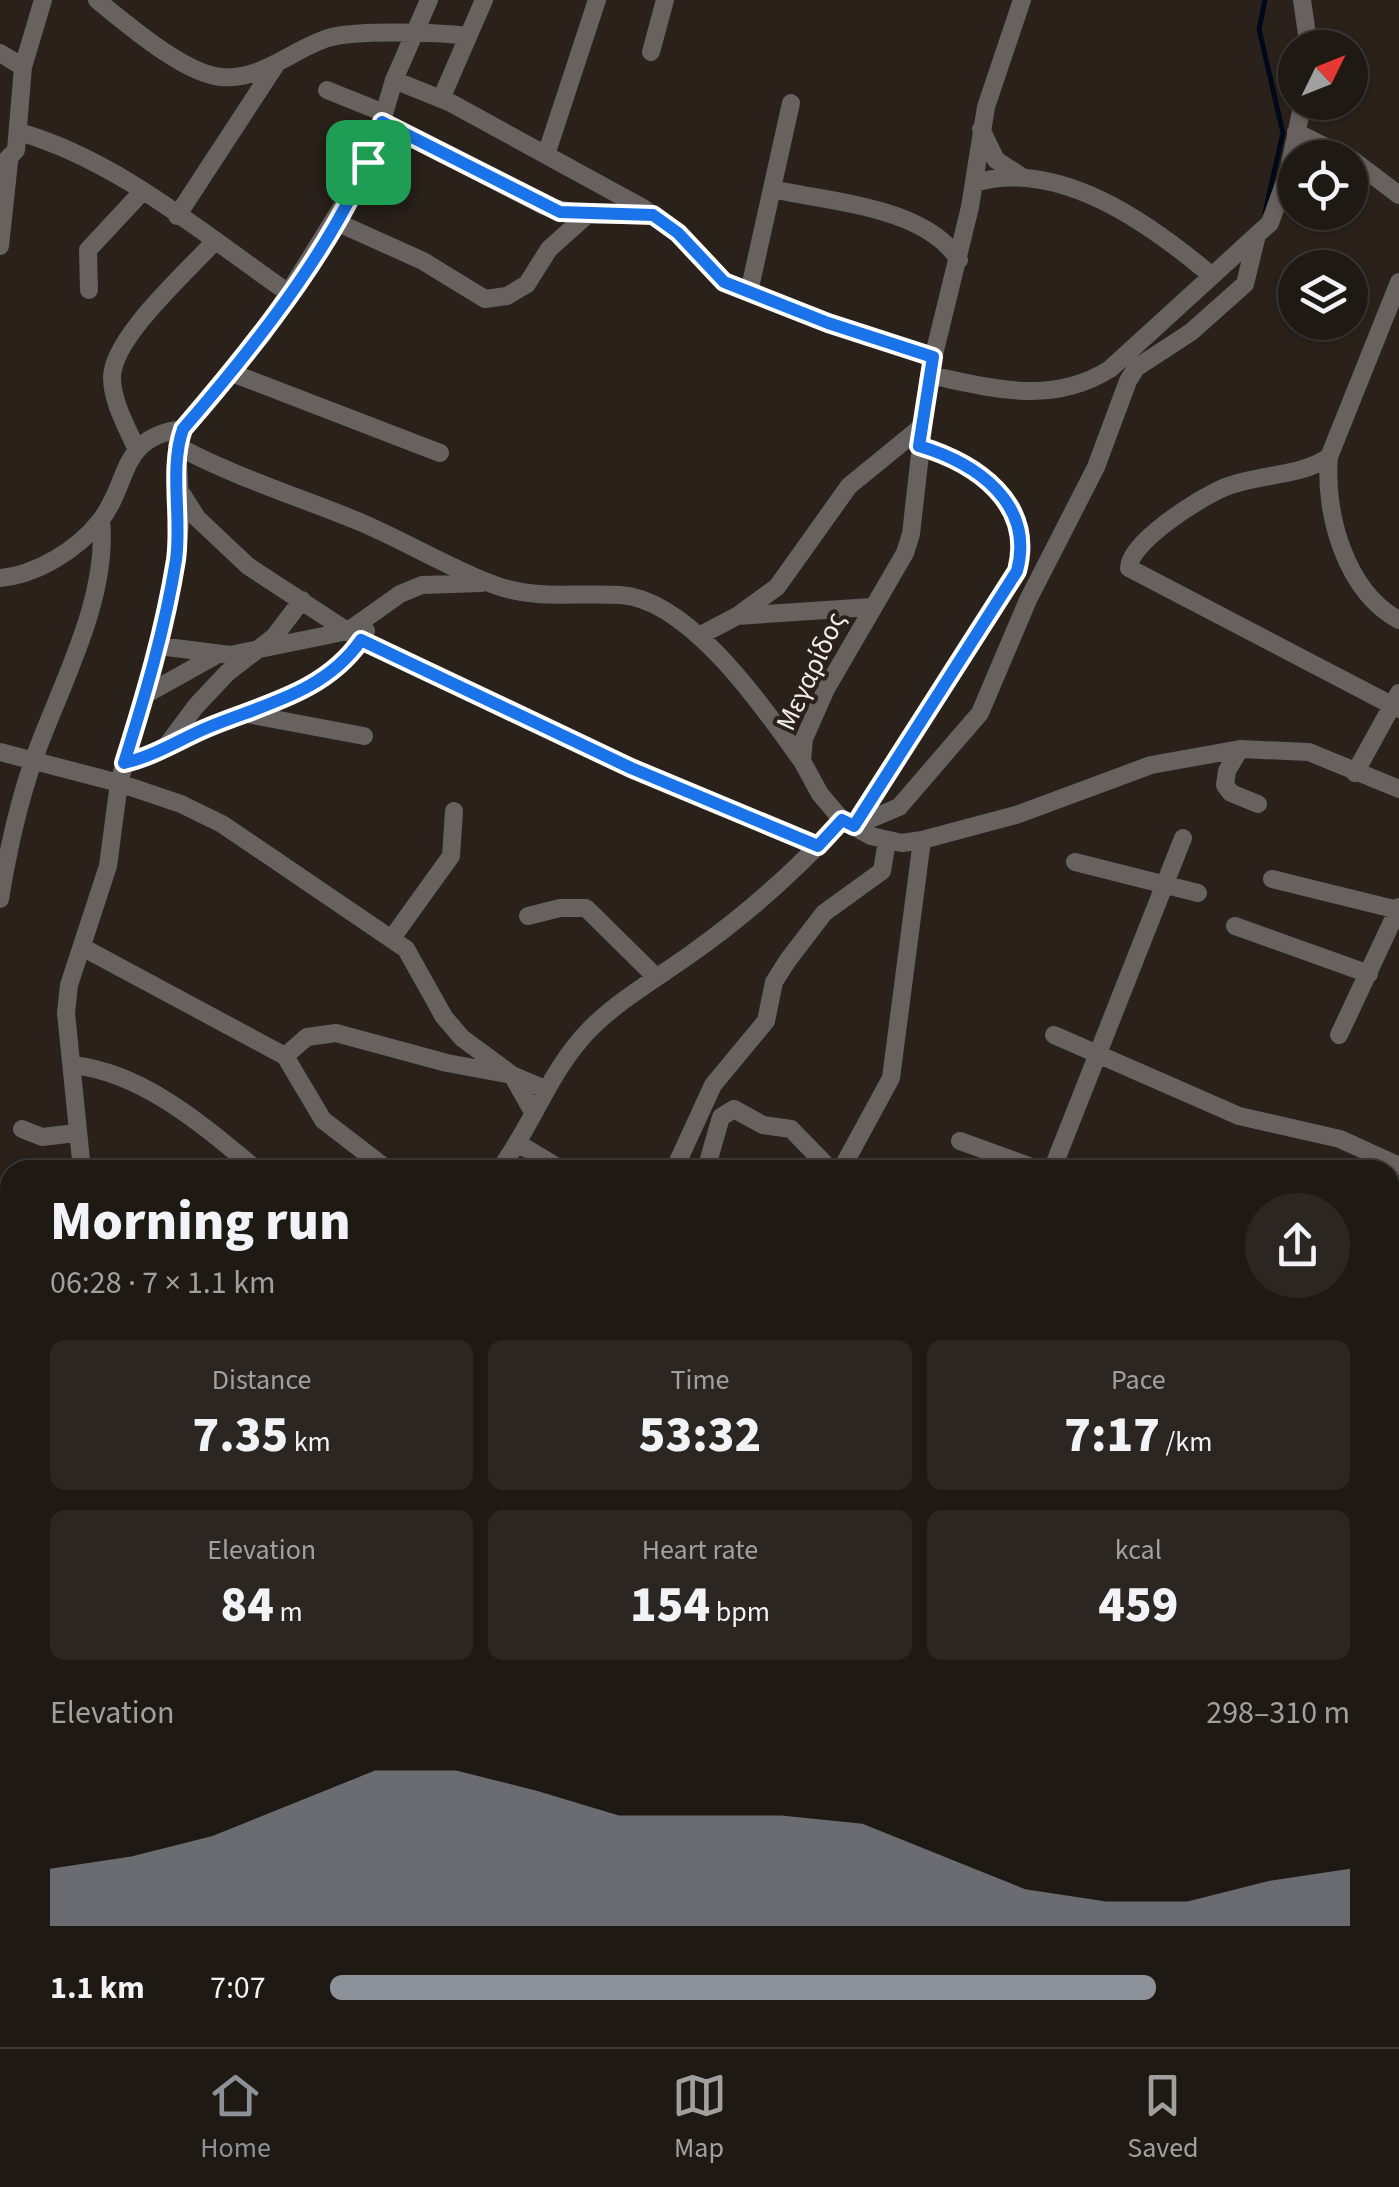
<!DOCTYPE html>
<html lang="en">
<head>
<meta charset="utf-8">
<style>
	body { margin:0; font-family:"Source Sans 3",sans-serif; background:#2c2622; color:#f1f3f6; height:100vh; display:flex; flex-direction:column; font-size:38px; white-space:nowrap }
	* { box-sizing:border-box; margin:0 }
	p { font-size:32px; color:#a1a0a0 }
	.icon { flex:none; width:55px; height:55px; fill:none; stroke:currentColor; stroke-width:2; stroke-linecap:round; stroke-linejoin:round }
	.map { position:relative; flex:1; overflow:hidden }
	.panel { position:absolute; left:0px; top:1160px; width:1400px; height:888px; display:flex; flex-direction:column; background:#1f1914; border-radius:30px 30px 0 0; box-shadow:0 2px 8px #0004,0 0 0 2px #3c3834 }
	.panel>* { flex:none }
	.needle { width:65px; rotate:47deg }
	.tools { position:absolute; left:1278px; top:30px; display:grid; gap:20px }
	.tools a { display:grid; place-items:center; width:90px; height:90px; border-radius:50%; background:#1f1914; box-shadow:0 2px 8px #0004,0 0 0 2px #3c3834; font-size:50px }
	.pin { position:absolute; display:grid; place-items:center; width:85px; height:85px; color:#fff; margin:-42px; border-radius:20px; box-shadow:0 5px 15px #0006 }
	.round { display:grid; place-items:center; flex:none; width:105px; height:105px; border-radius:52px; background:#2c2622 }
	.head { display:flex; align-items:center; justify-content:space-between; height:170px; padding:0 50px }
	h1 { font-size:55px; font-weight:800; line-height:75px }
	.figures { display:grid; grid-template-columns:repeat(3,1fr); gap:15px; height:170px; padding:10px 50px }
	.figures div { display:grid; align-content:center; border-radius:15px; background:#2c2622; text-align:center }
	.figures b { font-size:50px; font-weight:800 }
	.figures small { font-size:28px; font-weight:400 }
	.figures p { font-size:28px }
	.chart { height:280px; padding:20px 50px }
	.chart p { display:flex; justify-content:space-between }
	.chart svg { width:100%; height:180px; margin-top:10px; fill:#8c9099; opacity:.7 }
	ul { padding:0 50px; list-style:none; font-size:32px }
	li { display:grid; grid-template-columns:160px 120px 1fr; align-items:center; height:75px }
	li i { height:25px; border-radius:12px; background:#8c9099 }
	.tab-bar { display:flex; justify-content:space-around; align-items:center; height:140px; border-top:2px solid #3c3834; background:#1f1914; font-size:28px; color:#a1a0a0 }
	.tab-bar a { display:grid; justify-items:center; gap:5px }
	.tab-bar .on { color:#8c9099 }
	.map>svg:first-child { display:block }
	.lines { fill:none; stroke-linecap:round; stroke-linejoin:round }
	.stream { stroke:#00091b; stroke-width:5 }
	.path { stroke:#675f59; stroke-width:2.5; stroke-dasharray:5 5; stroke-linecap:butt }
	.service { stroke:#67615f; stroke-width:9 }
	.minor { stroke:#67615f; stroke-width:18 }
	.route-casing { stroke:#fff; stroke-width:20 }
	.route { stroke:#1a73e8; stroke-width:12 }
	.labels { text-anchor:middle; stroke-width:8; stroke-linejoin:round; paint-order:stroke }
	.street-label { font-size:28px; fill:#f3ede8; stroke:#29211a }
</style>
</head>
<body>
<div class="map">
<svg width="1399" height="2047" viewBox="0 0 1399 2047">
	<rect width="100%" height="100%" fill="#29211a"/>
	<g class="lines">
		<path class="stream" d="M1265 212 1283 133 1259 29 1265 0"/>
		<path class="path" d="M553 2038V2047
			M605 2047 617 2038"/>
		<path class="service" d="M296 2038 347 2047"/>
		<path class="minor" d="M97 0C127 24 183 73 221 77 261 81 293 49 328 38 353 30 439 32 467 36
			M1022 0 986 107 970 207 929 375 911 534 905 553 826 689 804 739 802 761 820 794 842 820 871 836 902 843 922 840 1016 815 1151 765 1240 749 1309 752 1399 789
			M1302 0 1309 48
			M651 52 665 0
			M0 53 23 67
			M394 80 451 103 643 208 678 233 725 282 828 323 933 357
			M327 90 384 113
			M441 99 484 0
			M382 122 544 206 587 215H653
			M981 129 996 160 1021 176
			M19 132C118 160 206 236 290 294
			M1296 132 1348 158
			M546 155 597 0
			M1350 158 1399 195
			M0 167 16 150 23 67 43 0
			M974 183C1059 158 1149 223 1211 275
			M772 189C829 202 924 206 959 260
			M177 216 275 66
			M334 221 423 261 485 299 507 296 527 284 549 249 587 215
			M0 246 9 162
			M1399 282 1329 457C1324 514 1346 592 1399 620
			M89 290 88 250 141 193
			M749 292 791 103
			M232 373 440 453
			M929 375C993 388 1051 406 1110 369L1270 223 1288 173 1303 102
			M177 446C235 477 299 497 360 522 405 541 447 567 492 584 535 601 576 592 620 595 690 599 764 709 802 761
			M137 450C127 427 112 402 112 377 113 337 187 272 214 242
			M1329 457C1298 478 1258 473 1223 488 1200 498 1129 542 1129 568L1399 709
			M182 494 197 518 248 566 361 640 631 768 818 846
			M0 578C36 575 77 550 100 521 131 481 118 437 183 429
			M737 616 777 587 849 486 920 428
			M699 636 737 616 871 607
			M159 646 230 655 348 631 400 594 422 585 482 583
			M145 695 213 657
			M247 714 364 736
			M167 745 196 706 227 673 274 637 302 600
			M1240 749 1227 771 1225 785 1231 793 1258 804
			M0 752 119 783 181 804 222 824 406 949 444 1017 462 1038 512 1075 545 1089
			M124 763C153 757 176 742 203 730 263 702 330 693 366 631
			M1355 773 1399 693
			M854 826 899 807 980 713 1028 600 1096 467 1128 381 1136 368 1191 332 1245 284 1256 239
			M854 826 1017 571C1035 503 976 463 919 446
			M1075 862 1198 893
			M1272 879 1398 910
			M0 899C8 850 18 803 35 756 61 684 109 598 101 520
			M528 916 560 908H586L655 976
			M1235 926 1369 974
			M392 938 451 856 454 811
			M82 947 285 1056 323 1120 388 1170
			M1054 1035 1239 1116 1340 1139 1399 1166
			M1339 1035 1399 907
			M285 1056 307 1037 336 1033 447 1063 512 1075 533 1112
			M73 1065C144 1073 204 1126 257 1170
			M22 1129 42 1137 76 1133
			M960 1141 1040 1170
			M519 1144 562 1170
			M709 1159 721 1117 734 1109 763 1125 791 1129 831 1170
			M82 1170 66 1013 69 985 108 866 119 783 159 643 176 560 181 514 177 446 183 429 263 334 348 197 376 141 394 80 429 0
			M499 1170C533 1125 549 1071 590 1029 619 1000 654 980 688 956 745 916 795 872 842 820
			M674 1170 713 1085 766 1021 774 982 788 960 824 913 882 871 887 841
			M841 1170 891 1078 922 840
			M1052 1170 1183 838
			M1390 1235 1399 1216
			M1390 1284 1399 1288
			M1390 1428 1399 1431
			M0 1503 10 1505
			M0 1580 10 1582
			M1390 1752 1399 1754
			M0 1788 10 1790
			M1390 1820 1399 1822
			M1390 1877 1399 1879
			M0 2005H10
			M195 2038 196 2047
			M1106 2038 1127 2047
			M17 2047V2038
			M658 2047 661 2038
			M903 2047 906 2038"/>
	</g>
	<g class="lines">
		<g class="route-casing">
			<path id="route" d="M382 122 560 212 653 215 678 233 724 282 828 323 933 357 919 446C976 463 1035 503 1017 571L854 826 842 820 818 846 631 768 361 640C325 692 265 704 209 727 180 739 155 756 124 763 145 696 165 629 176 560 182 517 169 469 183 429 255 346 350 228 382 122Z"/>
		</g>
		<use href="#route" class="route"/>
	</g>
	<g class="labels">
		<g class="street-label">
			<text transform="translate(810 671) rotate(-65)" y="10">Μεγαρίδος</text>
		</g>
	</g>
</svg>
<div class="tools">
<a><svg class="needle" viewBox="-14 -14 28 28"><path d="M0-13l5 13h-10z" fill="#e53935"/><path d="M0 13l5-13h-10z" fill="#a1a0a0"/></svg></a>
<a><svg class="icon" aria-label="locate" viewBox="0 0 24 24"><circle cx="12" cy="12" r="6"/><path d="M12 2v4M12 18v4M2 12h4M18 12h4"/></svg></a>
<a><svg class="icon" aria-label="layers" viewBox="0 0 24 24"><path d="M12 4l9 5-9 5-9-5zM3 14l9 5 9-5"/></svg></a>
</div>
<div class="pin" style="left:368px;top:162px;background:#1e9e55"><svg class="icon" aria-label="arrive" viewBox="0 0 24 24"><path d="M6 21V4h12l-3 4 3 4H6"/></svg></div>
<section class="panel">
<div class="head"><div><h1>Morning run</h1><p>06:28 · 7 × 1.1 km</p></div><a class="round"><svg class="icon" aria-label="share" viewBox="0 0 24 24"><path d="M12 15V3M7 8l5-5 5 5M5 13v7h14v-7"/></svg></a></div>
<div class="figures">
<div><p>Distance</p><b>7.35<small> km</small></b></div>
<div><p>Time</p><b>53:32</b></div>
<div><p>Pace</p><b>7:17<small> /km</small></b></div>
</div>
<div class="figures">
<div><p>Elevation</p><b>84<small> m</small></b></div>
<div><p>Heart rate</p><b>154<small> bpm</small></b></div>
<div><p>kcal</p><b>459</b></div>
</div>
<div class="chart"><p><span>Elevation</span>298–310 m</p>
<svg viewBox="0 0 160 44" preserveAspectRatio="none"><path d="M0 44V30L10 27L20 22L30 14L40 6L50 6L60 11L70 17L80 17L90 17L100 19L110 27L120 35L130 38L140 38L150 33L160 30V44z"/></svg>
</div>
<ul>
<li><b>1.1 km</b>7:07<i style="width:81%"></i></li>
</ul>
</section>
</div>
<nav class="tab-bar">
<a class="on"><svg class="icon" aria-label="home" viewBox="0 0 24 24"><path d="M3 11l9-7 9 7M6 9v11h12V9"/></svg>Home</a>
<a><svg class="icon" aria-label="map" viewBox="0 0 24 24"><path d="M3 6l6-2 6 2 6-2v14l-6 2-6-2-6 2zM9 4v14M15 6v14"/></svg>Map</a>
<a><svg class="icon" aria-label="saved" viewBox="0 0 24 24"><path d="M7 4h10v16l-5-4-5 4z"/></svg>Saved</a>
</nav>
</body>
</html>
